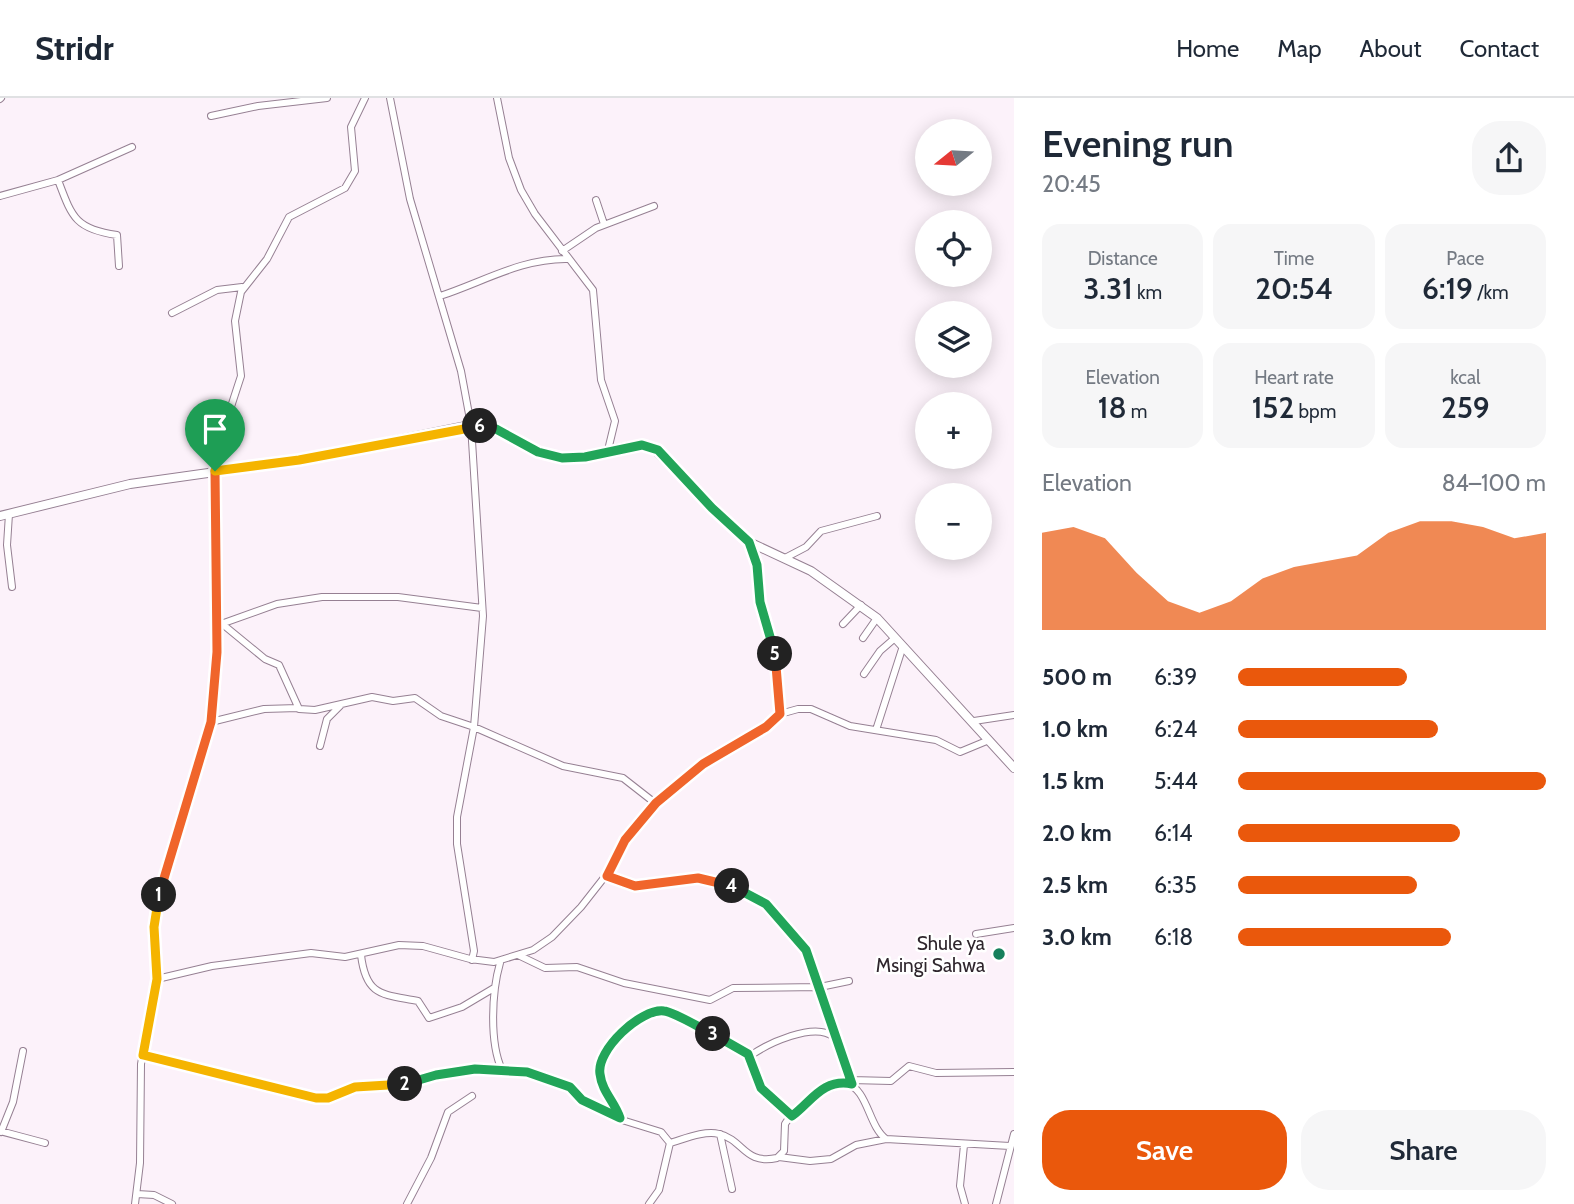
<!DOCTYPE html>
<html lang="en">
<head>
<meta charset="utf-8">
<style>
	body { margin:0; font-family:Cabin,sans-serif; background:#f6f6f7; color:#1f2937; height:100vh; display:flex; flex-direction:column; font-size:26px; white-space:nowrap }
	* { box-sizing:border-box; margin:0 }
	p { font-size:23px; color:#747a83 }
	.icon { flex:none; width:38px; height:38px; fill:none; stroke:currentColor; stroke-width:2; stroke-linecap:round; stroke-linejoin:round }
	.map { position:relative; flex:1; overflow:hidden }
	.drawer { display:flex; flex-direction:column; background:#fff; width:560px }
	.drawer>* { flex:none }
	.needle { width:46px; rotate:252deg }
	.fabs { position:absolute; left:915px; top:21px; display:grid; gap:14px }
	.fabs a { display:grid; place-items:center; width:77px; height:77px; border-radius:50%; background:#fff; box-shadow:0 4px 18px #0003; font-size:35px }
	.pin { position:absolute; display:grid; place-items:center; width:60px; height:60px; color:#fff; margin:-72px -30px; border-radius:50% 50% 50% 0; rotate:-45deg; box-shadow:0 0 7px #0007 }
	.pin .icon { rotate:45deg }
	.km { position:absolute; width:35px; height:35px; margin:-18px; border-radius:50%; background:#222; color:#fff; font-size:19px; line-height:35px; text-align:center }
	.round { display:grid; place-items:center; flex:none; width:74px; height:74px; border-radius:28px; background:#f6f6f7 }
	.head { display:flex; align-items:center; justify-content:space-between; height:119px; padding:0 28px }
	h1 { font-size:38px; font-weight:600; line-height:52px }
	.figures { display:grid; grid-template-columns:repeat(3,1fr); gap:10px; height:119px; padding:7px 28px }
	.figures div { display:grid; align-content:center; border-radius:18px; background:#f6f6f7; text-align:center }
	.figures b { font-size:30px; font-weight:600 }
	.figures small { font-size:19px; font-weight:400 }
	.figures p { font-size:19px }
	.chart { height:196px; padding:14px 28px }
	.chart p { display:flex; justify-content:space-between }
	.chart svg { width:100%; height:126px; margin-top:7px; fill:#ea580c; opacity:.7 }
	.button { display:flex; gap:14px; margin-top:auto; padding:14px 28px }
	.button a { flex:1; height:80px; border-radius:28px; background:#ea580c; color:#fff; font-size:28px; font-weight:600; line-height:80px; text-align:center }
	.button a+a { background:#f6f6f7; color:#1f2937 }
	ul { padding:0 28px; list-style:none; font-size:23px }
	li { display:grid; grid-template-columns:112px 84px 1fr; align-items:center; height:52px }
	li i { height:18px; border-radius:9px; background:#ea580c }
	header { display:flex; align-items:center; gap:42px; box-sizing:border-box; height:98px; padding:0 35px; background:#fff; border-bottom:2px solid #e0e1e3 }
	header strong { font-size:33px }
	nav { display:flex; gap:38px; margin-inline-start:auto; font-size:24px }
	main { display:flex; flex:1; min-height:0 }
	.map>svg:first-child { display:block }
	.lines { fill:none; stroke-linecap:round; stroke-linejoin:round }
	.minor-casing { stroke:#968093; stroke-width:8 }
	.major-casing { stroke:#968093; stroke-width:10 }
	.minor { stroke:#fff; stroke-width:6 }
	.major { stroke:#fff; stroke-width:8 }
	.split-1-casing { stroke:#fff; stroke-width:14 }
	.split-2-casing { stroke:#fff; stroke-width:14 }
	.split-3-casing { stroke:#fff; stroke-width:14 }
	.split-4-casing { stroke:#fff; stroke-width:14 }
	.split-5-casing { stroke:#fff; stroke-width:14 }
	.split-6-casing { stroke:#fff; stroke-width:14 }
	.split-7-casing { stroke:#fff; stroke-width:14 }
	.split-1 { stroke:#f0652b; stroke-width:9 }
	.split-2 { stroke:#f5b400; stroke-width:9 }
	.split-3 { stroke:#22a559; stroke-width:9 }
	.split-4 { stroke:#22a559; stroke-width:9 }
	.split-5 { stroke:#f0652b; stroke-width:9 }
	.split-6 { stroke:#22a559; stroke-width:9 }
	.split-7 { stroke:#f5b400; stroke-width:9 }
	.poi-dot { fill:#16805c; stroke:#fff; stroke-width:2.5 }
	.labels { text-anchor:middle; stroke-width:5; stroke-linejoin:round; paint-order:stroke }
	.poi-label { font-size:19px; fill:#2f262d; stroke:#fff; text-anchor:end }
</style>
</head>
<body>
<header>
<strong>Stridr</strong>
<nav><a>Home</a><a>Map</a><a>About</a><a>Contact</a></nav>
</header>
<main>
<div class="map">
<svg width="1014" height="1106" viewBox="0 0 1014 1106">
	<rect width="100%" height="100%" fill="#fcf2fa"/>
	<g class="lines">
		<g class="minor-casing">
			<path id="minor" d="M390 0 410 101 461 273 471 327 483 518 474 629 457 719V746L474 853 472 862
				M497 0 509 60 521 92 535 116 593 192 601 282 615 323 608 352
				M0 1 1 0
				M211 18 258 8 327 0
				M58 82C72 119 75 131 117 137L119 168
				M0 98 58 82 132 49
				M596 102 604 126
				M562 153 596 130 654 108
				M440 198C483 184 522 160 568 161
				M172 215 217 192 242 189
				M9 416 7 447 12 489
				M749 444 757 467 760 504 774 548 780 616
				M785 460 806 449 821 433 877 418
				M215 520 265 561 279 567 299 611 315 612 372 599 393 603 415 600 441 618 474 629 563 668 623 680 655 705
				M221 526 277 506 322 499H398L482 510
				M843 526 861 507
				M863 540 877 520
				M864 576 880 553 895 540
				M974 623 1014 617
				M211 624 264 611 298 610
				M876 632 903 548
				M320 648 327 621 340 608
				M607 778 635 788 691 780 720 784 766 806 806 852 852 986
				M976 836 1014 830
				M361 857C366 899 383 896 418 903L429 920 462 909 494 890
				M518 857 545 870 577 869 624 885 710 902 733 890 820 889 849 883
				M500 865C492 893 489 944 502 972L530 975 560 985 572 991 582 1002 620 1020
				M157 881 212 868 311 855 345 859 399 847 423 848 470 861 494 864 533 852 552 839 581 809 614 767 626 742 655 705 721 654 766 629 780 616 798 611H811L850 628 936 642 960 654 989 642
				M143 957 212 976 324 1000 355 989 410 986 436 977 475 971 502 972
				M750 958C767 946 814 923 834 939
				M851 982 891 983 909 968 936 975 1014 974
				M0 1033 45 1045
				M1 1034 13 1004 23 953
				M720 1036 732 1091
				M670 1045C684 1041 705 1032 719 1036 744 1042 744 1067 777 1060L784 1053 785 1026 789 1020 813 996 845 985C868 990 868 1028 886 1041L1010 1048
				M964 1047 960 1088 965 1106
				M779 1059 810 1063 831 1061 856 1047 886 1041
				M137 1096 154 1097 172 1106
				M135 1106 140 1065 141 966 157 881 154 847 156 811 211 624 217 554 215 372 226 324 241 278 235 223 241 194 267 161 289 119 345 90 355 73 351 29 365 0
				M407 1106 431 1060 448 1014 472 998
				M649 1106 659 1092 670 1045 661 1034 622 1022 602 986 600 961 609 947 642 917 663 912 748 956 761 990 792 1018
				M996 1106 1014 1036"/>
		</g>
		<g class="major-casing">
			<path id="major" d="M0 418 130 386 300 362 471 327C505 329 528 356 562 360 593 363 621 343 652 349L749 444 811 473 877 520 1014 670"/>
		</g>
		<use href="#minor" class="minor"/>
		<use href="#major" class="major"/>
	</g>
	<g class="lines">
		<g class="split-1-casing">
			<path id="split-1" d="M159 797 211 624 217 554 215 373"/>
		</g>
		<g class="split-2-casing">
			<path id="split-2" d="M159 797 154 829 157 881 143 957 316 1000H328L355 989 405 986"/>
		</g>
		<g class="split-3-casing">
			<path id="split-3" d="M405 986 436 977 475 971 527 974 570 989 582 1002 620 1020C615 1004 602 994 600 976 596 952 641 910 664 913 675 914 701 931 713 936"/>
		</g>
		<g class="split-4-casing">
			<path id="split-4" d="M713 936 748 956 761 990 792 1018C811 1004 823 980 852 986L806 852 766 806 732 788"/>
		</g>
		<g class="split-5-casing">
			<path id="split-5" d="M732 788 698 780 635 788 607 778 625 742 656 705 703 666 766 629 780 616 775 556"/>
		</g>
		<g class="split-6-casing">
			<path id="split-6" d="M480 328 496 331 538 354 562 360 585 359 642 347 658 352 712 410 749 444 757 467 760 504 775 556"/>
		</g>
		<g class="split-7-casing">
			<path id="split-7" d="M215 373 299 362 480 328"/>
		</g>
		<use href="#split-1" class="split-1"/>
		<use href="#split-2" class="split-2"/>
		<use href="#split-3" class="split-3"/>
		<use href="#split-4" class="split-4"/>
		<use href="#split-5" class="split-5"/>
		<use href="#split-6" class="split-6"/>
		<use href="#split-7" class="split-7"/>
	</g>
	<circle class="poi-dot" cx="999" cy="856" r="7"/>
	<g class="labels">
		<g class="poi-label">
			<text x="985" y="852">Shule ya<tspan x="985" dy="22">Msingi Sahwa</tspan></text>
		</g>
	</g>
</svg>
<div class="fabs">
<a><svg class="needle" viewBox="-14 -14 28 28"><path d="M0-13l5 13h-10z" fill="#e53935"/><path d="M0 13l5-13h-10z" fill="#747a83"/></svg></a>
<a><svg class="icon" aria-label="locate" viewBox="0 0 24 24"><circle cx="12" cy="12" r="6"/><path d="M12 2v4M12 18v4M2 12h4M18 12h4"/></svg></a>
<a><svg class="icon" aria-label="layers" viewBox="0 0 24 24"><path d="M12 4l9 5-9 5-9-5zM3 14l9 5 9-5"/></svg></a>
<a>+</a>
<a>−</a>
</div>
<div class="pin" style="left:215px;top:373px;background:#1e9e55"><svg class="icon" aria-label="arrive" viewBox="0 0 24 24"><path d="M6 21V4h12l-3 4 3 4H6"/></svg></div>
<b class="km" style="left:159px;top:797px">1</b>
<b class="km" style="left:405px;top:986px">2</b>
<b class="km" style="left:713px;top:936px">3</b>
<b class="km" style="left:732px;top:788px">4</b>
<b class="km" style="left:775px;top:556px">5</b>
<b class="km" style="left:480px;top:328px">6</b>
</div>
<section class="drawer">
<div class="head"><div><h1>Evening run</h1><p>20:45</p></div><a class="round"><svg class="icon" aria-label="share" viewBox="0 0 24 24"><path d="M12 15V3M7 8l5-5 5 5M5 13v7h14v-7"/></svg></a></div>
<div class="figures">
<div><p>Distance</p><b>3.31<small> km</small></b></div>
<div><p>Time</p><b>20:54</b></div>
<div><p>Pace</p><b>6:19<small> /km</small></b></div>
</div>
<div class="figures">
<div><p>Elevation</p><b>18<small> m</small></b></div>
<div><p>Heart rate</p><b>152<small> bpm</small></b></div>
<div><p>kcal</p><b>259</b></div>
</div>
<div class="chart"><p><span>Elevation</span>84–100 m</p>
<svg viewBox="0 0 160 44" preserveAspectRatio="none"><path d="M0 44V10L10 8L20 12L30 24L40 34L50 38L60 34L70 26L80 22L90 20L100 18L110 10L120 6L130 6L140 8L150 12L160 10V44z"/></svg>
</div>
<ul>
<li><b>500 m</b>6:39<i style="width:55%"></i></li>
<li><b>1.0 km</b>6:24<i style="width:65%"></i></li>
<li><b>1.5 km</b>5:44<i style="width:100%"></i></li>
<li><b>2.0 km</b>6:14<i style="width:72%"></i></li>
<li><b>2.5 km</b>6:35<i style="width:58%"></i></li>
<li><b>3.0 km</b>6:18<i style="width:69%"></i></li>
</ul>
<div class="button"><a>Save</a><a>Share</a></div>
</section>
</main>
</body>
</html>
